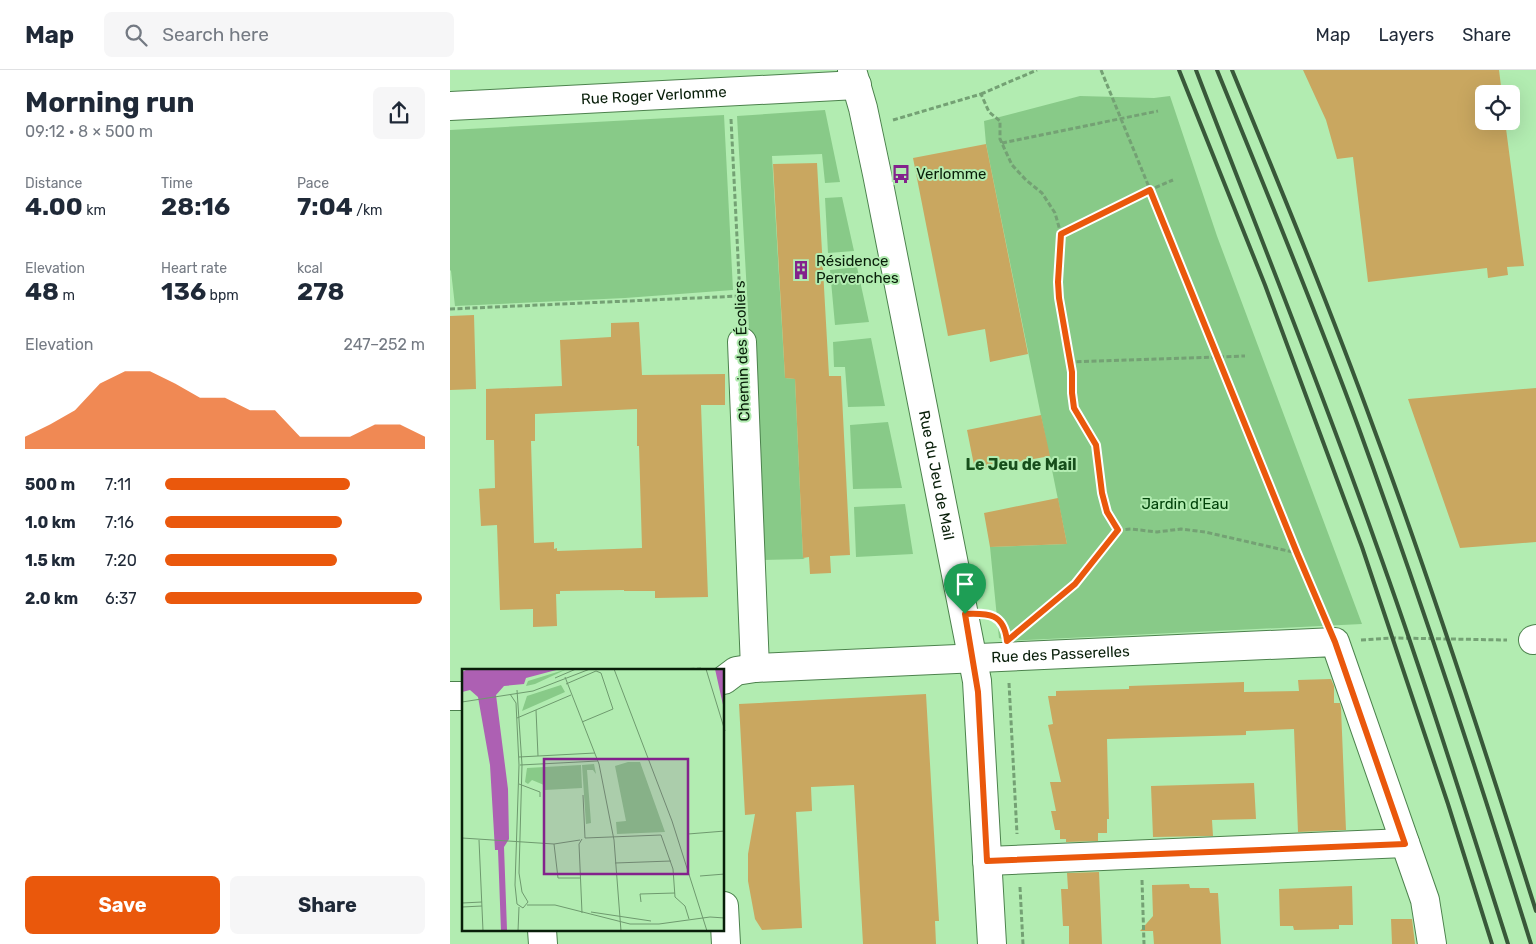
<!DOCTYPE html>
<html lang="en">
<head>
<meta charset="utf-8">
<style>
	body { margin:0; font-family:Rubik,sans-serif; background:#f6f6f7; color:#1f2937; height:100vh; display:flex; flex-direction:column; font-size:19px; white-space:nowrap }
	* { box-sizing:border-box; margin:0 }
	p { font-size:16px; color:#747a83 }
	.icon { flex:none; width:28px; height:28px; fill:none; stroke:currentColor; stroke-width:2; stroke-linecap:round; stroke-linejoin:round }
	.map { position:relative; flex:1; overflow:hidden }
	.side { display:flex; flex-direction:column; background:#fff; width:450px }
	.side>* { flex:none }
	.fabs { position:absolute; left:1025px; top:15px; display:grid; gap:10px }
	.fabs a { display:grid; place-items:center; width:45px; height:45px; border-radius:8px; background:#fff; box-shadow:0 5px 20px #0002; font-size:25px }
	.pin { position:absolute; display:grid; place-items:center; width:42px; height:42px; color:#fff; margin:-51px -21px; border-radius:50% 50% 50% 0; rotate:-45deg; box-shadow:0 0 5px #0007 }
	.pin .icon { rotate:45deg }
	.round { display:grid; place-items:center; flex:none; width:52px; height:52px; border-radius:8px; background:#f6f6f7 }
	.overview { display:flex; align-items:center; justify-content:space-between; height:85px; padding:0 25px }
	h1 { font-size:28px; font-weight:700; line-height:38px }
	.figures { display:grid; grid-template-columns:repeat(3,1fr); gap:8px; height:85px; padding:5px 25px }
	.figures div { display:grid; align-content:center }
	.figures b { font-size:25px; font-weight:700 }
	.figures small { font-size:14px; font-weight:400 }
	.figures p { font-size:14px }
	.chart { height:140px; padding:10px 25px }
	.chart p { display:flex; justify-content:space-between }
	.chart svg { width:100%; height:90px; margin-top:5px; fill:#ea580c; opacity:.7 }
	.primary-button { display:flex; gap:10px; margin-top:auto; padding:10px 25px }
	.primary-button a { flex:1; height:58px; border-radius:8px; background:#ea580c; color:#fff; font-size:20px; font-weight:700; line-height:58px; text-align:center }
	.primary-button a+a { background:#f6f6f7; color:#1f2937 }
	ul { padding:0 25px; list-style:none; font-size:16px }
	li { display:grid; grid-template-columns:80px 60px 1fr; align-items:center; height:38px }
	li i { height:12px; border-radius:6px; background:#ea580c }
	header { display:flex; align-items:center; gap:30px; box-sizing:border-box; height:70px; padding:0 25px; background:#fff; border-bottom:1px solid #e0e1e3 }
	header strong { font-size:24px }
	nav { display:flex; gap:28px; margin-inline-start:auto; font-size:18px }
	.search { width:350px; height:45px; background:#f6f6f7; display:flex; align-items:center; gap:12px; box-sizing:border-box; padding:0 18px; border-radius:8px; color:#747a83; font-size:19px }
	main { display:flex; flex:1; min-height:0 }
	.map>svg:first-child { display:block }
	.green { fill:#88ca88 }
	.building { fill:#c9a760; fill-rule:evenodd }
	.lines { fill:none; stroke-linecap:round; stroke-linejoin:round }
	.minor-casing { stroke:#4c824d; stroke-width:30 }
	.tertiary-casing { stroke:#4c824d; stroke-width:30 }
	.path { stroke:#74a174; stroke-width:3; stroke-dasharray:5 2.5; stroke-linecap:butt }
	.minor { stroke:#fff; stroke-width:28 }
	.tertiary { stroke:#fff; stroke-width:28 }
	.rail { stroke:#385839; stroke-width:4 }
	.route-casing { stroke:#fff; stroke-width:10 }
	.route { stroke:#ea580c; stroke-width:6 }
	.labels { text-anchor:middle; stroke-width:4; stroke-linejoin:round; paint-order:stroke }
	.street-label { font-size:15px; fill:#081e09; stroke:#b2ecb1 }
	.poi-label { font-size:15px; fill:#081e09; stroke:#b2ecb1; text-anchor:start }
	.park-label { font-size:15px; fill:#004209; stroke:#b2ecb1 }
	.neighbourhood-label { font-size:16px; font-weight:bold; fill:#174e1b; stroke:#b2ecb1 }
	.inset-road { fill:none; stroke:#6e9a6e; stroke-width:1 }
	.view { fill:#83228c; fill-opacity:0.15; stroke:#83228c; stroke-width:2.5 }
	.inset-edge { fill:none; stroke:#081e09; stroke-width:2.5 }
</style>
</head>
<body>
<header>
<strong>Map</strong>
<div class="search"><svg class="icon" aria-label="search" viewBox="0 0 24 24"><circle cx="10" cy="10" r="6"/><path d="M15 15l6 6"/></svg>Search here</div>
<nav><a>Map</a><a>Layers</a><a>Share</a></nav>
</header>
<main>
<section class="side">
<div class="overview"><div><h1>Morning run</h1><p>09:12 · 8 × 500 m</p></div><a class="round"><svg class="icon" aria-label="share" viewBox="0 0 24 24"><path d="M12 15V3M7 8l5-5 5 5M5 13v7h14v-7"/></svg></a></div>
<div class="figures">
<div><p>Distance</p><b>4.00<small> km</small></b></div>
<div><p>Time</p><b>28:16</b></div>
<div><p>Pace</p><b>7:04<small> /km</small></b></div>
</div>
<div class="figures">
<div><p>Elevation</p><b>48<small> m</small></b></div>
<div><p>Heart rate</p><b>136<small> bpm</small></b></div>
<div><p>kcal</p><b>278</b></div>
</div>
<div class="chart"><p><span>Elevation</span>247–252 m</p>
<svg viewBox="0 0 160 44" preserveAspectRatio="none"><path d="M0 44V38L10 32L20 25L30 12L40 6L50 6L60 12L70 19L80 19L90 25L100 25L110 38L120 38L130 38L140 32L150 32L160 38V44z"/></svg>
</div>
<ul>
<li><b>500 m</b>7:11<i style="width:71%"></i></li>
<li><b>1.0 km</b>7:16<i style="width:68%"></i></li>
<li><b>1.5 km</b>7:20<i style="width:66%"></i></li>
<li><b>2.0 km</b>6:37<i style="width:99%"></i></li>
</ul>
<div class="primary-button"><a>Save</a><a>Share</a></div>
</section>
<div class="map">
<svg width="1086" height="874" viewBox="0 0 1086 874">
	<rect width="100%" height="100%" fill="#b2ecb1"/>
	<path class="green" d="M630 26 704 28 720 26 767 166 912 554 557 571 549 568 540 477 617 474 536 74 534 51Z
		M375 40 390 112 375 113 372 84 322 86 335 308 345 309 353 488 355 489 312 490 287 46Z
		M274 45 283 220 175 228 5 236 1 201 0 200V60Z
		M392 127 404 181 378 183 375 128Z
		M407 197 419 252 385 255 380 200Z
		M421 268 435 336 398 337 395 297H384L383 272Z
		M438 352 452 418 403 419 400 355Z
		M455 434 463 484 406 487 404 437Z"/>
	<path class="building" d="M853 0H1049L1052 24H1034V51H1055L1074 196 1057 197 1058 205 1038 208 1037 198 918 212 903 87 887 89 876 50Z
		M536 74 578 284 540 292 535 259 498 266 463 88Z
		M367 93 379 306H391L400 485 380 486 381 503 360 504 359 487 353 488 345 309 335 308 323 94Z
		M24 245 26 319 0 320V246Z
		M189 252 192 305 275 304V335H251L258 527 205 528V521H174V520L110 521V524H106L107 556 83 557V539L50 540 47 455 31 456 29 419 45 418 44 370H36V319L112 316 110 270 161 267V253ZM187 339V376H189L192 478 107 481V478L104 479V472L84 473 81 371H85V344Z
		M1086 318V472L1010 478 958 329Z
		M591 345 600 386 525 400 517 360Z
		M608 428 617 474 540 477 534 443Z
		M881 609 884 616V633H890L891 638 896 760 848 762 844 659 796 661V665L657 669 659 749H657V763H648V771L616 772V769H610V760H605L601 741H606L600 712H611L598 655 603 654 598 626H606V621L679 619V616L794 612V622L849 621 848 610Z
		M476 624 489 851H485L486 874H413L404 715 361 717 362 741 346 742 352 858 312 860 305 849 298 811V784L305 744 295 745 289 634Z
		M804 713 806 749 762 750 763 766 703 767 701 716Z
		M649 802 652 874H619V856H613L611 819H618L617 803Z
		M739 814 740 818H759L760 823H768L771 874H704L703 861H690L703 846 702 815Z
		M902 816 903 855H889V859L844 860 843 856H830L829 819Z
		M941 849H962L965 874H942Z"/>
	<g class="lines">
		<g class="minor-casing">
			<g id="minor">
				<path id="s1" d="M0 36 407 15"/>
				<path d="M292 272 305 598"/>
				<path d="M1083 570 1086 569"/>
				<path id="s2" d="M274 610 286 601 305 598 885 572 975 830 982 874"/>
				<path d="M0 626H14"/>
				<path d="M537 791 955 773"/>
				<path d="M274 836 276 874"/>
				<path d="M92 860 93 874"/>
			</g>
		</g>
		<g class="tertiary-casing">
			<g id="tertiary">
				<path id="s3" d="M402 0 413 38 427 104 527 611 542 874"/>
			</g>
		</g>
		<path class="path" d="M651 0 875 547
			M531 24 587 0
			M281 49 291 247
			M443 50 531 24 539 42 550 51V69L562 95 576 110 592 123 605 143 611 164 608 212 609 228 621 302V323L624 338 645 375 652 423 657 442 668 460 625 514 573 558
			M552 73 708 41
			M611 164 700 120 723 110
			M0 239 290 226
			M619 292 795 286
			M668 460 681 459 707 462 731 459 755 462 847 483
			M542 545 551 553 554 559
			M911 570 943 568 1057 570
			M232 600 251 599
			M559 613 567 764
			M692 810 694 874
			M570 817 573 874"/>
		<use href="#minor" class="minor"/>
		<use href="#tertiary" class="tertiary"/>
		<path class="rail" d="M729 0 815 215 912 477 998 734 1042 874
			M746 0C806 157 869 312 925 471 973 604 1015 739 1058 874
			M767 0C815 118 864 236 908 356 970 527 1027 700 1081 874
			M782 0C831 119 880 238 924 359 983 518 1035 679 1086 841"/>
	</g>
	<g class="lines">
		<g class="route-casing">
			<path id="route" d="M700 120 847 483 885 572 955 774 537 791 528 622 515 544C538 543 554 543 557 571L625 514 668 460 657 442 652 423 646 375 624 338 622 323V302L609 228 608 212 611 164Z"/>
		</g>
		<use href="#route" class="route"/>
	</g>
	<defs>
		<g id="bus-bare" transform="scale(1.5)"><path d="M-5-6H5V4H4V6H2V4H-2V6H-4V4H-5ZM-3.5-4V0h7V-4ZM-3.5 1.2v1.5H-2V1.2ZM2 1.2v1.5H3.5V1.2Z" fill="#83228c" stroke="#b2ecb1" stroke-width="2.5" paint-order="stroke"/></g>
		<g id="building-bare" transform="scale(1.5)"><path d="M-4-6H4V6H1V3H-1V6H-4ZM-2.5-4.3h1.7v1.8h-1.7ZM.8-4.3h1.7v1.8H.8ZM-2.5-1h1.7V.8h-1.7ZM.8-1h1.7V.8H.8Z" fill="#83228c" stroke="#b2ecb1" stroke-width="2.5" paint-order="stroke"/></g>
	</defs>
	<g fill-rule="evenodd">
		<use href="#bus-bare" x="451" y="104"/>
		<use href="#building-bare" x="351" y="200"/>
	</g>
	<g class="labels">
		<g class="street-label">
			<text dy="5" stroke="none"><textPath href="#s1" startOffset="204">Rue Roger Verlomme</textPath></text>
			<text transform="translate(292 281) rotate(-92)" y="5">Chemin des Écoliers</text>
			<text dy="5" stroke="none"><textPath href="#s3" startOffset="414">Rue du Jeu de Mail</textPath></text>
			<text dy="5" stroke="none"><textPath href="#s2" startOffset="340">Rue des Passerelles</textPath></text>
		</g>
		<g class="poi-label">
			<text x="466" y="109">Verlomme</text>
			<text x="366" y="196">Résidence<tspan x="366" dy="17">Pervenches</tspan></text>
		</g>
		<g class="park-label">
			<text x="735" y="439">Jardin d'Eau</text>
		</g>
		<g class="neighbourhood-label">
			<text x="571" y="400">Le Jeu de Mail</text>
		</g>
	</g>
	<g transform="translate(12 599)">
		<rect width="262" height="262" fill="#b2ecb1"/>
		<path d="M105 0 73 15 64 17 66 12ZM99 16 103 23 60 42 65 27ZM166 93H178L203 163 155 165 154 153 164 152 153 97ZM132 95 134 105 131 101H125L129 154 124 155 120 96ZM119 96 120 119 83 121 82 116 70 111 66 115 63 113 65 99Z" fill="#88ca88"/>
		<path d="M6 0H98L64 9 62 15 42 17 34 26 46 120 47 170 42 178 45 261 53 262H36H39L36 181H33L28 96 16 28 8 21 0 23V3ZM253 0H262V40L259 27Z" fill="#ad60b3"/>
		<path class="inset-road" d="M152 0 210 152 245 262M244 0 263 62M103 8 137 95 152 171 159 262M93 9 114 0M104 15 134 2 139 4 151 40 120 53M48 25 54 34 57 96 53 216 55 235 61 239 66 233 60 223 57 204 60 96 55 21M0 33 71 22 128 0M74 41 76 87M55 49 109 26M57 88 133 84M58 96 136 92M57 115 78 123V128M121 126 123 169M226 165 263 162M0 169 92 175 118 171M123 169 199 166 211 200 213 228 223 237 227 250M120 170 117 175 120 244M17 171 21 262M92 175 96 209H119M153 194 209 192M238 207 263 205M179 233 178 225 213 224M0 234 20 233M65 236H93L168 255H197L248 248 263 249M0 238 20 237M129 243 189 252M56 262 57 238"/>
		<path class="view" d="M82 90H226V205H82Z"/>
		<rect width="262" height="262" class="inset-edge"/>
	</g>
</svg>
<div class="fabs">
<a><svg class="icon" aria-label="locate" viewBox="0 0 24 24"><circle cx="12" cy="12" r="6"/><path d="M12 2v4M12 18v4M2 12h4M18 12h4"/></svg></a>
</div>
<div class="pin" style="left:515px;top:544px;background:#1e9e55"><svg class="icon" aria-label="arrive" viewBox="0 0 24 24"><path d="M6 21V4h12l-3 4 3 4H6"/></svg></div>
</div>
</main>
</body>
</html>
